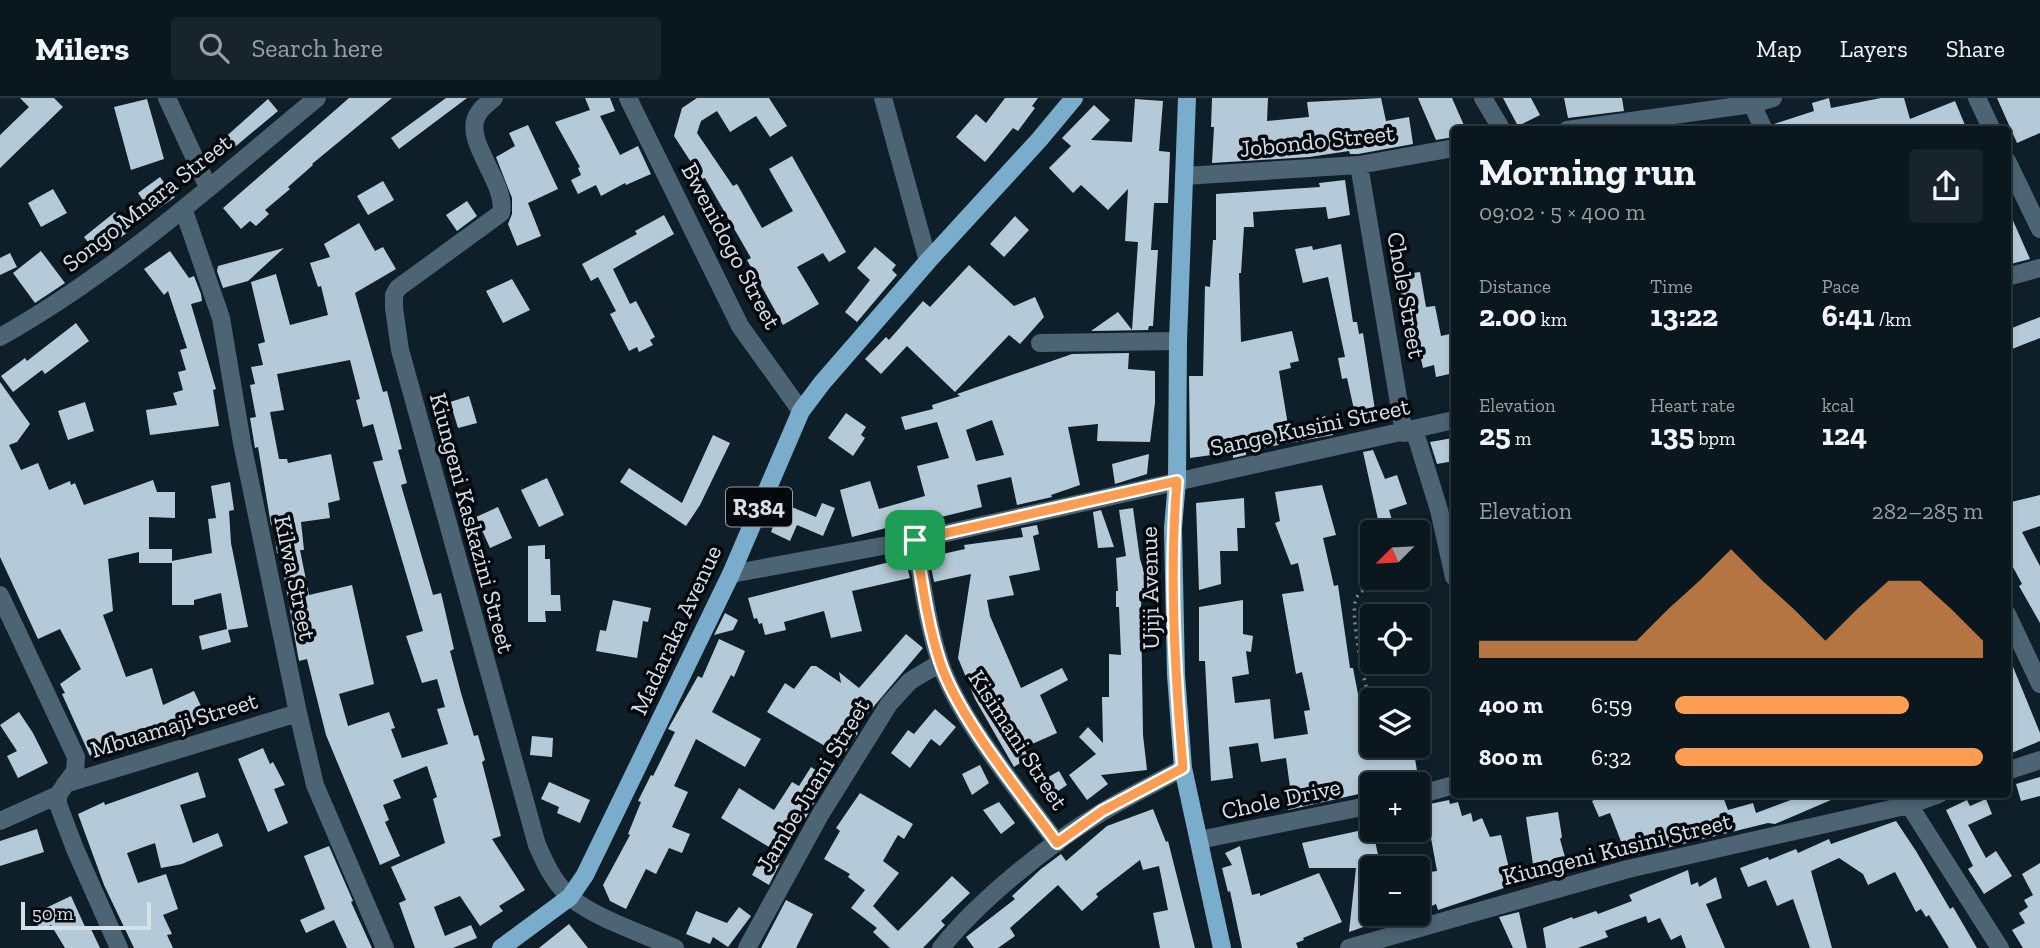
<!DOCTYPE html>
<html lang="en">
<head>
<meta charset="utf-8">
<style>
	body { margin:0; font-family:"Zilla Slab",serif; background:#18242c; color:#f1f3f6; height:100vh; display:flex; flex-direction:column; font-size:26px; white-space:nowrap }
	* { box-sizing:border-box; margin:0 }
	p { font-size:23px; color:#999fa4 }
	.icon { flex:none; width:38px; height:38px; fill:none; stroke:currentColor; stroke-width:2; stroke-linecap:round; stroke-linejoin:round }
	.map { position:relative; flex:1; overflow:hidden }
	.details { position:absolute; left:1451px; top:28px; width:560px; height:672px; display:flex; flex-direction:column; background:#0a171f; border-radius:7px; box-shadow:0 4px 10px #0003,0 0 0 2px #2a363d }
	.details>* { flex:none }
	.needle { width:46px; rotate:246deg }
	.fabs { position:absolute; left:1360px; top:422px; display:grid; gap:14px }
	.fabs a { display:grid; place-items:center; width:70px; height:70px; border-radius:7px; background:#0a171f; box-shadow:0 4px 10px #0003,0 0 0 2px #2a363d; font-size:35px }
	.scale { position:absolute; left:21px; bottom:18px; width:130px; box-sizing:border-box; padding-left:7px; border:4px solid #d6e0e7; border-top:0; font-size:19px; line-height:24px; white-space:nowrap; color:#d6e0e7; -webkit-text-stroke:5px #03080c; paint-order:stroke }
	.pin { position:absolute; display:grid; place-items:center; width:60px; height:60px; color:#fff; margin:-30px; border-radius:14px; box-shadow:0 4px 10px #0006 }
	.round { display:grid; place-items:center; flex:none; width:74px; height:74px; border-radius:7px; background:#18242c }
	.headline { display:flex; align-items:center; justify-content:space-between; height:119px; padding:0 28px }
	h1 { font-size:38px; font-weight:800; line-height:52px }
	.stats { display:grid; grid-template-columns:repeat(3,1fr); gap:10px; height:119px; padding:7px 28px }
	.stats div { display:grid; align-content:center }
	.stats b { font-size:30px; font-weight:800 }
	.stats small { font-size:19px; font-weight:400 }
	.stats p { font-size:19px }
	.chart { height:196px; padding:14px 28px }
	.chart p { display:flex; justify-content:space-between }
	.chart svg { width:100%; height:126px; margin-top:7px; fill:#fc9d53; opacity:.7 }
	ul { padding:0 28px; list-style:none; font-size:23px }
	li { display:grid; grid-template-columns:112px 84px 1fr; align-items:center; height:52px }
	li i { height:18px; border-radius:9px; background:#fc9d53 }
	header { display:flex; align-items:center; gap:42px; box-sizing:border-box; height:98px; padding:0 35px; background:#0a171f; border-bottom:2px solid #2a363d }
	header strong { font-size:33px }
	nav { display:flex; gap:38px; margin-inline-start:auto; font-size:24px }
	.search { width:490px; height:63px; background:#18242c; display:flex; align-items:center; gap:18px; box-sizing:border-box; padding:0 24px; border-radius:7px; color:#999fa4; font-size:26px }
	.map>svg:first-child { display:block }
	.building { fill:#b5cad8; fill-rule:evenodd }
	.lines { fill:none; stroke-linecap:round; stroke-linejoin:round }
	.path { stroke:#7c8991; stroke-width:3.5; stroke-dasharray:2 5; stroke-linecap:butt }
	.minor { stroke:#4c6473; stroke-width:18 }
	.major { stroke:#7aaccc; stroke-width:18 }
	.route-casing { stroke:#fff; stroke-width:14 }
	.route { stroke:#fc9d53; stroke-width:9 }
	.labels { text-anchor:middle; stroke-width:7; stroke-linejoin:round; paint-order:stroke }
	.shield { fill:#03080c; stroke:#979fa5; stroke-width:2 }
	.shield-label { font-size:23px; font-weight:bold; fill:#d6e0e7 }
	.street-label { font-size:24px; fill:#d6e0e7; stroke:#03080c }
</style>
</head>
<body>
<header>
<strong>Milers</strong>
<div class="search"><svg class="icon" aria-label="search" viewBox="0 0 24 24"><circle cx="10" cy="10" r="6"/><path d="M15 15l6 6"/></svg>Search here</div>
<nav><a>Map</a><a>Layers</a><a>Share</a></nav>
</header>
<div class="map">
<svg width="2040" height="850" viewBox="0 0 2040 850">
	<rect width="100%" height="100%" fill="#0e1f29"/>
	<path class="building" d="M20 0H54L63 9 0 70V37L29 9Z
		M349 0H392L312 66 313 67 288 89 290 91 265 112 269 116 256 128 250 123 241 131 223 110Z
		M446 0H467L399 51 391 40Z
		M585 0H610L615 13 600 18 620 57 638 48 651 76 626 87 625 85 601 98 596 87 578 96 571 82 581 77 578 70 580 69 555 24 590 12Z
		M697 0H769L787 28 770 39 756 18 730 34 717 13 701 23 697 35 733 88 737 86 762 130 793 113 769 71 792 58 846 154 829 164 823 155 797 169 819 206 783 227 747 162 751 160 705 80 702 81 674 38 682 10Z
		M1005 0H1038L1032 8 1035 10 1018 33 1013 30 985 64 956 39 976 16 986 25Z
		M1212 0H1268L1267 23 1309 19 1307 4 1381 0 1386 23 1409 19 1413 46 1358 56H1350L1349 53 1309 59 1212 65 1214 29H1211Z
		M1418 0H1452L1466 32H1454V39L1436 42Z
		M1503 0H1531L1540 17 1518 28Z
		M1564 0H1622L1624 13 1568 20Z
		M1829 0 1831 10 1881 0H1904L1910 21 1955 3 1967 32H1775L1774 26 1814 13 1812 5Z
		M1997 0H2040V35L2017 45Z
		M147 1 164 61 131 72 114 9Z
		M268 1 278 13 230 53 221 43Z
		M1135 1 1163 3 1159 53 1170 54 1168 105H1154L1151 152H1158L1153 228H1149L1148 232 1091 233 1118 214 1132 232 1138 144 1125 143 1128 91 1108 112 1081 87 1073 95 1049 70 1071 48 1062 40 1094 7 1110 22 1091 42 1132 44Z
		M528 27 558 91 528 105 541 138 517 148 508 126 512 116V100L496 59 515 48 509 35Z
		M160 79 175 99 152 115 138 95Z
		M1345 82 1350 117 1328 121 1326 109 1253 114 1254 129H1244L1241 175H1239L1241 244 1292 233 1299 263 1290 265 1291 270 1279 273 1289 333 1325 318 1333 337 1246 353V357L1233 360V354L1190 360 1189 278H1203L1205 188 1210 189 1213 142H1216V96L1320 89 1319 85Z
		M383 83 394 102 368 117 357 98Z
		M53 91 67 115 41 129 28 105Z
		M467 103 477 118 457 133 446 117Z
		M2007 109 2030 161 2007 167Z
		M115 114 129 133 98 157 84 139Z
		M664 117 674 136 613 171 630 206 636 203 655 239 650 242 653 247 639 254 637 249 629 253 610 216 616 213 598 179 591 183 582 166 637 136 635 133Z
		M1015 118 1029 132 1004 159 990 146Z
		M359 125 375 153 383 149 396 171 355 195 383 294 387 293 402 351 398 352 407 385 401 387 433 497 441 495 454 551 450 553 461 595 474 638 478 637 485 662 482 664 501 738 492 741 525 792 499 808 503 813 480 828 460 798 434 809 445 838 471 827 477 840 453 850H415L399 805 406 802 391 769 445 745 433 701 437 699 427 668 393 682 401 700 383 707 389 722 385 724 400 758 380 767 326 637 307 561 299 563 298 558 280 455H277L273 426 271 427 258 349 255 350 250 320 256 319 250 287 255 286 251 269 263 267 258 246 265 244 251 184 276 176 290 227 328 217 321 188 318 189 310 165 330 159 324 146ZM350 262 360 301 356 302 363 329 373 326 383 362 373 364 423 533 406 538 422 585 437 581 445 609 437 611 448 646 402 660 391 631 395 630 389 614 348 628 339 596 374 586 352 487 309 497 300 452H304L301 424 330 420 328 405 340 402 331 356 288 365 287 361H279L270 314 284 312 277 276Z
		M1341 146 1353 224H1357L1359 236 1363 235 1375 312 1355 316 1347 280 1342 281 1338 260 1345 259 1328 179 1303 185 1295 151 1312 148 1313 152Z
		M875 149 896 167 892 172 897 177 857 224 845 214 870 182 857 170Z
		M284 150 248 183 223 190 217 173 218 168Z
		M41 153 65 185 35 205 13 175Z
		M170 153 189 180 194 178 201 196 202 203 191 206 216 291 213 292 219 328 150 337 146 312 177 307 173 295 183 292 178 274 186 272 180 252 187 250 168 193 164 197 144 171Z
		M10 155 17 169 0 177V160Z
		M969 167 1014 208 1035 199 1044 219 1020 246 1009 237 955 294 907 248 881 276 865 261 886 239 889 242 923 203 930 209Z
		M1420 174 1426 209 1435 208 1441 238 1454 235V275L1436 279 1434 267 1423 270 1415 234 1412 235 1406 203 1402 204 1398 177Z
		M512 181 530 212 503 225 486 193Z
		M2040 219V240L2007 253V232Z
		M76 225 89 243 45 276 42 272 13 294 1 278 25 260 27 263Z
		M1129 255 1128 271 1155 273V305L1150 344 1097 343 1098 326 1068 329 1080 387 1051 397 1052 399 1017 407 1011 379 977 387 982 409 929 422 928 419 852 439 840 392 870 383 879 411 925 398 917 368 949 360 937 324 905 332 901 319 933 311 932 307 960 298 957 296 1072 256ZM992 322 1004 357 976 363 966 332Z
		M0 284 30 326 17 344 9 347 21 372 38 365 49 392 70 383 71 387 75 385 84 407 153 382 157 394H175V420L149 419V451H172V465H139V454L108 461 113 513 103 517 126 579 152 570 163 607 194 593 206 619 176 632 175 630 126 642 90 658 62 596 65 595 60 586 81 571 60 531 38 541 0 459Z
		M469 298 477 325 458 330 450 304Z
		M85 304 94 333 68 342 58 313Z
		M846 315 866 329 861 337 865 340 853 358 828 340Z
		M713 337 730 345 700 407 686 428 620 384 629 370 682 405Z
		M1453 340 1454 363 1437 366 1430 344Z
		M1373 352 1385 381 1397 377 1407 406 1389 412 1392 422 1379 426 1363 354Z
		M1149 356 1147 376 1115 386 1112 366Z
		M547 380 564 417 539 429 521 392Z
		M230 384 234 412 229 413 231 445 248 529 228 532 231 544 202 552 199 538 227 531 221 495 194 502V507H172V463L212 455 208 421 216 420 211 388Z
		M1322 387 1336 437 1323 440 1334 488 1338 487 1350 570H1353L1368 648H1413L1418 679 1372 686V693L1288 712 1283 691 1290 689 1286 660 1261 664 1258 645 1229 649 1233 680 1211 683 1205 563H1199V509L1243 502V536L1253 538 1251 554 1246 553 1249 576 1232 579 1235 605 1270 601 1274 641 1308 636 1304 613 1310 612 1302 574 1296 576 1282 496 1304 493 1298 465 1291 467 1275 425 1280 423 1275 394Z
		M2040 397V428L2022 434 2040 468V525L2019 488 2022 486 2007 458V405Z
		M1244 400 1245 430H1237L1238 453H1220L1221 486 1199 492 1196 405Z
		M782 405 816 419 822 405 835 410 823 438 797 427 790 443 771 434Z
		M498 409 512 440 490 450 476 419Z
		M1133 410 1140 461 1149 490H1142L1141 508 1143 637 1147 672 1101 677 1108 686 1087 702 1069 677 1096 656 1079 639 1088 629 1103 645 1102 599H1109V556L1121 557 1119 509H1116V493H1118L1116 460 1126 458 1119 412Z
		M1101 412 1114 449 1098 450 1093 414Z
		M1037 427 1039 436 1033 438 1040 472 1009 478 1014 497 987 502 990 518 1021 590 1062 570 1068 582 1040 597 1057 635 1023 650 1029 659 1014 669 975 601 958 560 971 476 934 484 929 459 965 451 964 447 1023 439 1021 430Z
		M545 447V461H550L551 497H560L561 513H545L546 524H528V448Z
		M905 460 910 480 852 493 862 533 831 540 824 513 784 524 786 532 765 537 762 525 759 526 757 520 754 521 748 500Z
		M613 502 651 510 648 524 643 523 637 560 596 553 600 532 606 533Z
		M725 515 738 522 733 532 714 537Z
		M906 536 923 550 854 632 858 635 840 662 823 651 825 648 767 614 785 585 794 591 811 568H816L841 585 839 574 859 590Z
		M719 541 745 553 734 579 731 577 712 614 761 641 745 669 696 641 674 688 688 694 672 729 690 736 682 755 669 750 656 776 646 771 626 811 610 803 603 787 630 737 628 736 641 704 638 703 651 677 653 678 675 634 668 631 698 578 702 580Z
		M2007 554 2040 635V643L2007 657Z
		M935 611 956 629 940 648 931 641 910 670 891 655 908 632 914 636Z
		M19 614 33 635 48 665 18 680 7 658 17 653 0 627Z
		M532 638 553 640 552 659 530 657Z
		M263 650 270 666 273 664 285 687 274 691 288 725 268 734 238 661Z
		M980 667 989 685 972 697 962 676Z
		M811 669 829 680 802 726 797 723 779 755 721 720 739 690 774 712 792 684 799 688Z
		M1059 673 1067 687 1046 701 1036 686Z
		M198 674 206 699 180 707 193 745 218 735 223 748 182 766 161 770 155 745 127 755 138 785 166 776 178 811 163 817 172 836 167 837 173 850H134L104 787 78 716 104 704 105 707Z
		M2040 679V698L2021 703 2016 686Z
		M549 684 590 702 580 725 557 715 559 709 541 701Z
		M860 695 913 726 904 741 898 737 883 763 899 775 873 808 898 833 952 778 970 795 941 823 945 827 923 850H890L873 834 877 830 851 810 865 792 848 779 850 776 824 761 840 733 836 730Z
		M1607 696H1722L1728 712 1753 705 1756 715 1807 696H1845L1775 726 1768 725 1610 764 1607 749 1622 746 1610 715 1599 719 1592 703Z
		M1986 701 1992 716 1968 727 1986 760 1996 753 2012 778 1984 796 1968 771 1973 768 1946 712 1967 702 1970 708Z
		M1449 702 1450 706 1458 704 1462 718 1471 715 1473 724 1482 720 1490 739 1501 737 1513 787 1438 812 1436 806 1418 814V782L1431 778 1430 774 1437 773 1425 707Z
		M999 704 1015 725 1001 736 983 712Z
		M1153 711 1166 744 1168 743 1195 850H1160L1153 815 1168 812 1159 768 1143 772 1140 762 1096 796 1098 799 1082 813 1058 787 1010 830 1015 838 998 850H974L966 839 1015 801 1012 798 1041 771 1061 756 1066 763 1107 728Z
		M1558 714 1562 739 1560 741 1568 770 1535 780 1526 719Z
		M1896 723 1916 753 1950 811 1953 809 1977 850H1949L1929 817 1926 819 1921 811 1916 814 1895 774 1868 787 1863 776 1839 760 1811 773 1832 850H1810L1793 801 1777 808 1766 782 1748 789 1740 770 1768 759 1769 762 1796 751 1798 755 1829 741 1831 746Z
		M1372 730 1381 770H1372V826L1349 834 1356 770H1309L1302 745Z
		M37 731 44 754 0 768V743Z
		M329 748 353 803 351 804 372 850H347L334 822 306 835 300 822 325 811 304 758Z
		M1240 748 1252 797 1260 795V798L1319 775 1342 824 1303 840 1304 842 1296 845 1298 850H1242L1230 793 1228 794 1222 770 1232 767 1225 755Z
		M763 756 780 765 769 787 752 777Z
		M2040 765V850H2023L2012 832 2025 825 2019 815 2028 809 2024 802 2033 797 2022 776Z
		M1688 772 1691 787 1698 784 1699 789 1716 779 1722 800 1706 806 1725 850H1686L1681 837 1671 842 1660 820 1648 825 1646 818 1605 833 1608 839 1578 850H1546L1543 830 1572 819 1573 821 1596 813 1598 816 1632 803 1629 797Z
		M71 798 86 831 90 829 100 850H65L51 827 40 832 33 816Z
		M786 802 813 816 796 850H761Z
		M739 809 751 818 728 849 713 839 710 846 686 836 696 813 727 825Z
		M1519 814 1527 850H1513L1499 819Z
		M569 826 588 850H539Z"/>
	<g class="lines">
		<path class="path" d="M1418 455 1426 439
			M1372 616C1368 595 1347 514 1357 499 1362 489 1380 484 1389 480"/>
		<path class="minor" d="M167 0 208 89
			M494 0C488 5 481 10 478 16 461 42 508 85 501 115L398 190 394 197V210L400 252 537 747C545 765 553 783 568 797 589 818 646 837 675 850
			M628 0 740 228 801 313
			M883 0 928 163
			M1483 0 1502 32
			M1977 0 1992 32
			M1752 6 1764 32
			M1567 32 1752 6 1773 0
			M2007 63 2040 131
			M1359 67 1404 335
			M1184 78 1359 67 1454 50
			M184 113 221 220 242 345 298 615 315 687 385 850
			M2007 179 2040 170
			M0 239C116 174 215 84 317 0
			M1040 245 1178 243
			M1414 331 1439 412 1454 479
			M915 442C922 482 927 525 940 564 959 622 1021 695 1057 745
			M731 476 915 442 1454 322
			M0 497 76 659 75 673 58 697V706L75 751 119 850
			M2007 516 2040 586
			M2007 673 2040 662
			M65 686 298 615
			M1418 697 1454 687
			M1904 699 2000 850
			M0 723 58 697
			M1199 742 1372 707
			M747 850 820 717 889 606 910 583 940 565
			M941 850C979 802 1049 746 1102 714 1128 698 1156 685 1183 670
			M1349 850 1628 771 1909 707 1939 696"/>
		<path class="major" d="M1187 0 1178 243 1177 383 1173 430 1176 577 1183 670 1222 850
			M501 850 570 799 585 777 731 476 801 313 822 285 928 163 1039 42 1074 0"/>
	</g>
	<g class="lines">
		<g class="route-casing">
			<path id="route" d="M1177 383C1169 478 1175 575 1183 670L1102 713 1057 745C1021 695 959 621 940 564 927 525 922 482 915 442Z"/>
		</g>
		<use href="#route" class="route"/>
	</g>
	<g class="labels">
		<rect class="shield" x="726" y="389.5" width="66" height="39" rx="5"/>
		<g class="shield-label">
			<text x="759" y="417">R384</text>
		</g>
		<g class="street-label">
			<text transform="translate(1317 43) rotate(-6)" y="8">Jobondo Street</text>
			<text transform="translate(147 105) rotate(-38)" y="8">Songo Mnara Street</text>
			<text transform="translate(731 148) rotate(62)" y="8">Bwenidogo Street</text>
			<text transform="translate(1406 197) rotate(80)" y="8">Chole Street</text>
			<text transform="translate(1310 329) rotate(-12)" y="8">Sange Kusini Street</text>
			<text transform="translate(472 425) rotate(75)" y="8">Kiungeni Kaskazini Street</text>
			<text transform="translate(295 480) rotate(78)" y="8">Kilwa Street</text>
			<text transform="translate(1150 490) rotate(-91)" y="8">Ujiji Avenue</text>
			<text transform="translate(676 532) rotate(-65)" y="8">Madaraka Avenue</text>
			<text transform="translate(174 627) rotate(-17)" y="8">Mbuamaji Street</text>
			<text transform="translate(1018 642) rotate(57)" y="8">Kisimani Street</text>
			<text transform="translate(813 687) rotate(-59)" y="8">Jambe Juani Street</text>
			<text transform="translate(1281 701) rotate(-12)" y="8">Chole Drive</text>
			<text transform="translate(1617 751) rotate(-14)" y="8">Kiungeni Kusini Street</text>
		</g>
	</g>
</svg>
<div class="fabs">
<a><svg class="needle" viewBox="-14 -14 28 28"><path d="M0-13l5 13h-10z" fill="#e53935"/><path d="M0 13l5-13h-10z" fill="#999fa4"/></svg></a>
<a><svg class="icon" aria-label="locate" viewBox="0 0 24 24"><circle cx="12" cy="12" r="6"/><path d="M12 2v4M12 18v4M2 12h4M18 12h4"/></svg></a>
<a><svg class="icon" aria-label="layers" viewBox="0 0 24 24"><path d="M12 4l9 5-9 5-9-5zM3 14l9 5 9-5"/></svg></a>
<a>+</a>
<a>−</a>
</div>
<div class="scale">50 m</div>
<div class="pin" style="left:915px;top:442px;background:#1e9e55"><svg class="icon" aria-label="arrive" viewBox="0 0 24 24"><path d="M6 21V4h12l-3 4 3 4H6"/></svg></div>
<section class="details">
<div class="headline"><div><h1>Morning run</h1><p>09:02 · 5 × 400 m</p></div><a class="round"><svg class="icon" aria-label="share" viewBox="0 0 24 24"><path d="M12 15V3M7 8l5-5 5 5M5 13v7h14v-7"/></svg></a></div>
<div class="stats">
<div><p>Distance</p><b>2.00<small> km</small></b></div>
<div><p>Time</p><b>13:22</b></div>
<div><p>Pace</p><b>6:41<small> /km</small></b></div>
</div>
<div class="stats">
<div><p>Elevation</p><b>25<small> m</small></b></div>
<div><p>Heart rate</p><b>135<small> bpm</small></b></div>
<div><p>kcal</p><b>124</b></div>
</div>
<div class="chart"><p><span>Elevation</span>282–285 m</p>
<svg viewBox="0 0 160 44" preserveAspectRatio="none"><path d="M0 44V38L10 38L20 38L30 38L40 38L50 38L60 27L70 17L80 6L90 17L100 27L110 38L120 27L130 17L140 17L150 27L160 38V44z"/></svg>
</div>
<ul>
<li><b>400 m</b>6:59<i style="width:76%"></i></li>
<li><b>800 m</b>6:32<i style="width:100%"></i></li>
</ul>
</section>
</div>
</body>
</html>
